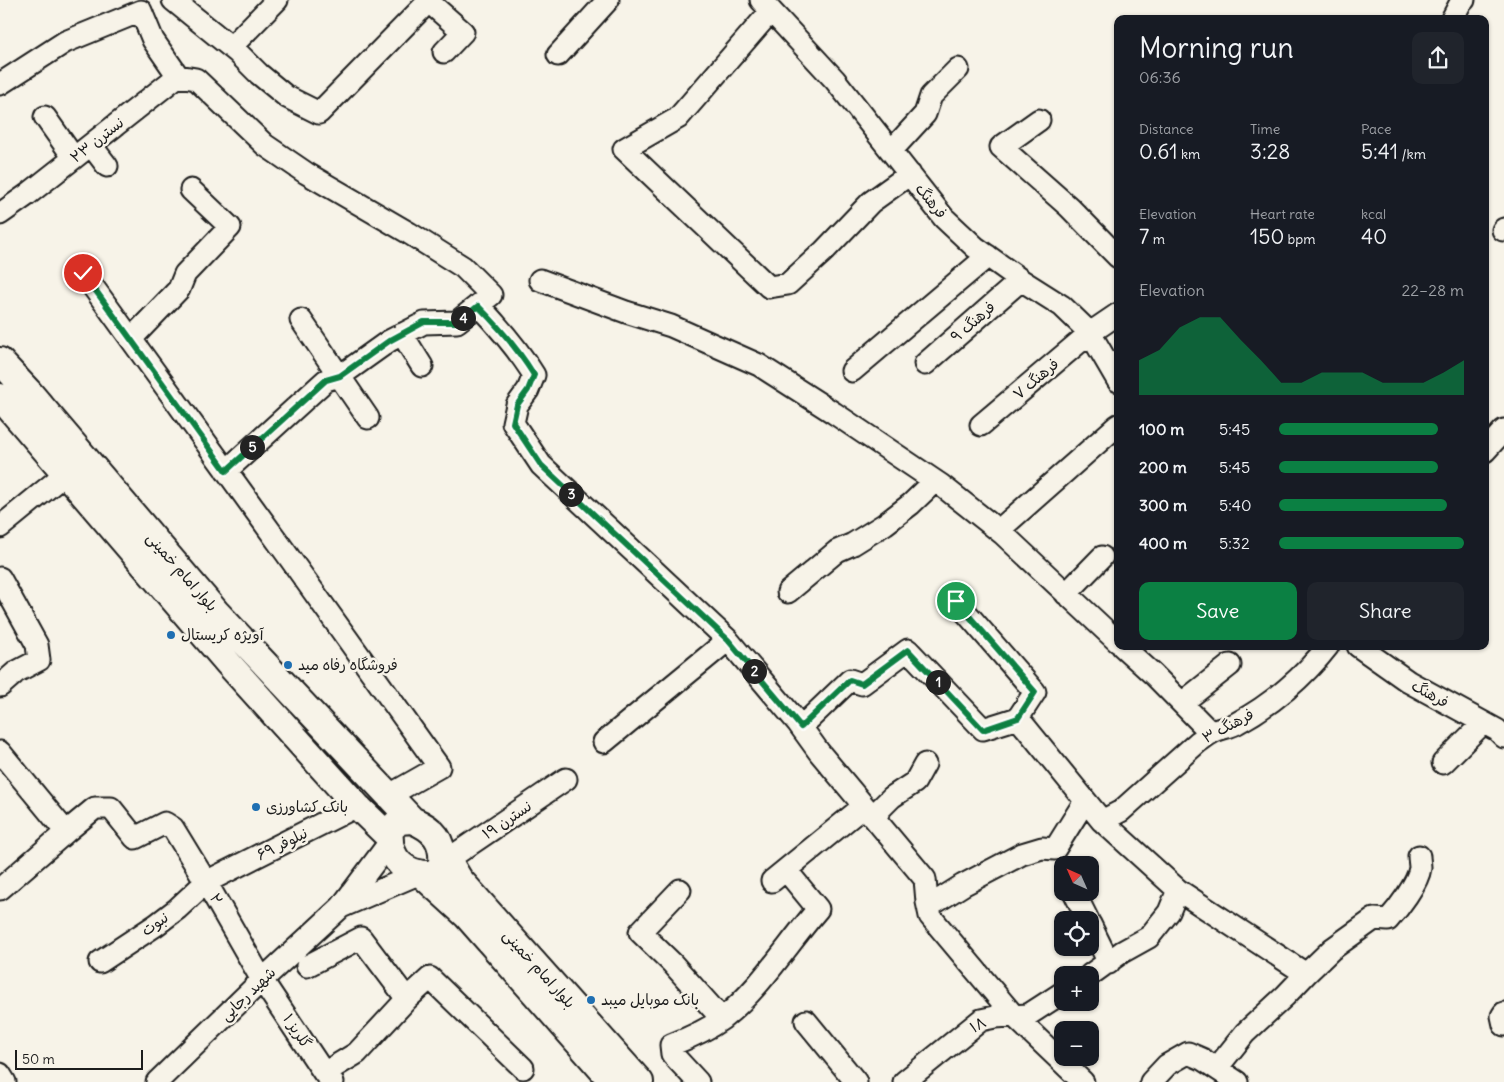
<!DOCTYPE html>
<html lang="en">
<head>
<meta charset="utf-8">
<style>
	body { margin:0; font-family:Delius,"Playpen Sans Arabic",sans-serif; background:#20242c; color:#f1f3f6; height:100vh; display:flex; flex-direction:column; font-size:19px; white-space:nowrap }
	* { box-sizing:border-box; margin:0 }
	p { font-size:16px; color:#9ea1a6 }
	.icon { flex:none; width:28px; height:28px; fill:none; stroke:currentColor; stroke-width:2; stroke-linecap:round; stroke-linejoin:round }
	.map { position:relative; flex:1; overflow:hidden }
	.details { position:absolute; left:1114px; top:15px; width:375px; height:635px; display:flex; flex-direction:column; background:#171b24; border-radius:10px; box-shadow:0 1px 4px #0004 }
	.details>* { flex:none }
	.needle { width:32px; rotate:315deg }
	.fabs { position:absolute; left:1054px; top:856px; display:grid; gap:10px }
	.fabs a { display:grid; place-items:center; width:45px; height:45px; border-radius:10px; background:#171b24; box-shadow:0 1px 4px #0004; font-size:25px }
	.scale { position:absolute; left:15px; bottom:12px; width:128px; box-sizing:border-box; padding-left:5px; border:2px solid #1c1c1c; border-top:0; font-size:14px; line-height:18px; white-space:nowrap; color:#1c1c1c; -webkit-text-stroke:4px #f7f3e8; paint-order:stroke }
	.pin { position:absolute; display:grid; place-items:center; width:42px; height:42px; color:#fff; margin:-21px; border:2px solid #fff; border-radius:50%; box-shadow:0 1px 5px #0007 }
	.km { position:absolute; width:25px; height:25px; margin:-12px; border-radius:50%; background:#222; color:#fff; font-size:14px; line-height:25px; text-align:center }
	.round { display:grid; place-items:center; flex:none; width:52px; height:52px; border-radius:10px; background:#20242c }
	.summary { display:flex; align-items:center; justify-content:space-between; height:85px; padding:0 25px }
	h1 { font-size:28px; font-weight:600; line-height:38px }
	.stats { display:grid; grid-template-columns:repeat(3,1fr); gap:8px; height:85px; padding:5px 25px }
	.stats div { display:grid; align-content:center }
	.stats b { font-size:21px; font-weight:600 }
	.stats small { font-size:14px; font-weight:400 }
	.stats p { font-size:14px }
	.chart { height:140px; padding:10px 25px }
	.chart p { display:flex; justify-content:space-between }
	.chart svg { width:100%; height:90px; margin-top:5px; fill:#0b8043; opacity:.7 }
	.primary-button { display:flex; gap:10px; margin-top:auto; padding:10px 25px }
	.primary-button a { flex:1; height:58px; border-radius:10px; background:#0b8043; color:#fff; font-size:20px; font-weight:600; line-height:58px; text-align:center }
	.primary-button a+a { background:#20242c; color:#f1f3f6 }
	ul { padding:0 25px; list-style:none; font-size:16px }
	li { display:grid; grid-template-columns:80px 60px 1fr; align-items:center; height:38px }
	li i { height:12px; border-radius:6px; background:#0b8043 }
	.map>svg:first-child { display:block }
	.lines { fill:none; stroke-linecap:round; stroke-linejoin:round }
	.minor-casing { stroke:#1c1c1c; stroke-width:25 }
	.major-casing { stroke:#1c1c1c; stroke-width:30 }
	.minor { stroke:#f7f3e8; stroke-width:21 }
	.major { stroke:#f7f3e8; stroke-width:26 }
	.route-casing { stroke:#fff; stroke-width:10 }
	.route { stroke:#0b8043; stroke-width:6 }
	.poi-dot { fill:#1f6fb2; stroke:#f7f3e8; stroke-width:2 }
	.labels { text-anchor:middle; stroke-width:5; stroke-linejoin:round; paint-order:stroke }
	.street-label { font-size:15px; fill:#1c1c1c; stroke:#f7f3e8 }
	.poi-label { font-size:15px; fill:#1c1c1c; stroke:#f7f3e8; text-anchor:start }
</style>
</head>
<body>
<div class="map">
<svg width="1504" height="1082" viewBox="0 0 1504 1082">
	<rect width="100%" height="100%" fill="#f7f3e8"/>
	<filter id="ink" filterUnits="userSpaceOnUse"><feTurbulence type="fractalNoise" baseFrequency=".02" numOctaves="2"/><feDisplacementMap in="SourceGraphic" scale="10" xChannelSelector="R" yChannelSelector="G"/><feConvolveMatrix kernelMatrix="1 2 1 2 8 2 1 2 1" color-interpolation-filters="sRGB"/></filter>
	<g filter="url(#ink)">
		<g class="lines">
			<g class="minor-casing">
				<path id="minor" d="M173 0 237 52 259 74 287 97 319 113 430 0
					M761 0 835 80 944 218 975 247 1021 280 1062 306 1090 333 1118 381
					M429 2 463 32 444 52
					M771 11 678 118 624 149 769 287 788 284 824 251 871 202 910 174
					M1452 19 1460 4 1464 0
					M231 47 277 0
					M558 55 608 0
					M0 84 65 42 141 11 153 40 178 76
					M45 117 74 158
					M1039 120 1001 147 1069 207 1118 257
					M91 145 107 166
					M892 150 925 114 931 96 958 69
					M0 214 27 195 178 76 196 79 265 145 306 173 409 233 463 267 491 295 457 322 424 323 389 341 340 376 326 380 226 471
					M1503 230 1504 229
					M83 273 286 553 439 767 388 796
					M540 280 626 312 671 326 759 365 834 413 941 485 1003 534 1118 642
					M478 305C499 327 518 349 534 375L528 390 517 405 513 423 541 465 728 640 798 723 819 752 925 879 927 902 930 916 1014 1016 1083 1082
					M301 320 368 418
					M402 334 422 366
					M131 339 179 289 185 274 230 227 191 190
					M925 364 1021 280
					M852 371 988 256
					M981 425 1090 333 1118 314
					M1485 451 1504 430
					M0 527 65 474
					M999 530 1118 425
					M0 578 37 645 39 660 16 672 0 686
					M788 592 837 551 853 544 885 524 911 504 935 481
					M1066 594 1102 557
					M956 601 1035 692 1018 718
					M1122 646 1154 675 1211 733
					M1358 646 1409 682 1497 730 1504 737
					M1182 703 1230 665
					M801 727 850 680 862 684 908 650 983 729 1018 718 1102 821 1178 890 1306 974
					M604 742 728 640
					M0 752 66 832 95 808H111L135 838 165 823 173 828 206 882 262 980 324 1073 333 1082
					M1443 763 1483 723
					M875 819 880 809 892 797 915 782 925 764
					M1102 821 1121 811 1198 742C1203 739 1207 735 1211 733 1219 728 1229 728 1237 723 1271 705 1304 677 1328 646
					M447 860 566 779
					M772 881 864 806
					M0 889 66 832
					M680 890 640 932 672 963 722 1019
					M1074 892 1088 920
					M341 907 418 874
					M928 907 963 885 1022 854 1042 848 1055 849 1085 801
					M1090 924 1109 963
					M100 962 156 925 177 909 206 882 357 806
					M307 966 361 938 407 999
					M1090 975 1122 952 1149 937 1169 912 1178 890
					M1504 1013 1502 1016 1504 1025
					M806 1021 856 1082
					M1217 1068 1245 1033 1285 996 1306 974 1332 949 1374 919 1388 920C1398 909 1418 883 1420 868 1420 864 1419 859 1419 856
					M324 1073 357 1053 407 999 430 978 523 1068
					M0 1074 5 1082
					M157 1082 262 980 341 907 389 843
					M698 1082 672 1054 671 1045C689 1038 707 1030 722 1019 760 989 787 945 818 909L786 870
					M904 1082 981 1020 995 1017 1028 1015 1062 993
					M1151 1082 1167 1065 1188 1053 1202 1059 1237 1082"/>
			</g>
			<g class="major-casing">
				<path id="major" d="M0 361 28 391 216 612 412 820
					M0 397 228 663 357 806 389 837
					M412 820C434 829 444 840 442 865L434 874C405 876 387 859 390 830L399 821Z
					M443 852 459 879 640 1082
					M421 874 467 916 613 1082"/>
			</g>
			<use href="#minor" class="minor"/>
			<use href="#major" class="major"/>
		</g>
	</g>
	<g class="lines" filter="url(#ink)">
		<g class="route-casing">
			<path id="route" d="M83 273 226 471 326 380 340 376 389 341 424 322H458L478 306C499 327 518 349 534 375L528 390 517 405 513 423 541 465 728 640 801 727 850 680 862 684 908 650 983 730 1018 718 1035 692 956 601"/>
		</g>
		<use href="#route" class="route"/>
	</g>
	<g class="poi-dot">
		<circle cx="171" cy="635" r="5"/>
		<circle cx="288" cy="665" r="5"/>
		<circle cx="256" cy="807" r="5"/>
		<circle cx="591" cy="1000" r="5"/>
	</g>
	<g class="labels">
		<g class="street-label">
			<text transform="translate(97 140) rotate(-38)" y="5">نسترن ۲۳</text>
			<text transform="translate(931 201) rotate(51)" y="5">فرهنگ</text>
			<text transform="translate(973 322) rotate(-41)" y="5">فرهنگ ۹</text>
			<text transform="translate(1036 379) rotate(-40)" y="5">فرهنگ ۷</text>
			<text transform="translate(182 572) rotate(49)" y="5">بلوار امام خمینی</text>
			<text transform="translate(1430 694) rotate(29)" y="5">فرهنگ</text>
			<text transform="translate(1228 726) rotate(-28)" y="5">فرهنگ ۳</text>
			<text transform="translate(507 820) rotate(-34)" y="5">نسترن ۱۹</text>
			<text transform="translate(282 844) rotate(-26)" y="5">نیلوفر ۶۹</text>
			<text transform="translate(216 899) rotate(61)" y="5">۲</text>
			<text transform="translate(155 924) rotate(-35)" y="5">نبوت</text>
			<text transform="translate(539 969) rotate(48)" y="5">بلوار امام خمینی</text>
			<text transform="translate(248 994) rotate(-44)" y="5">شهید رجایی</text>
			<text transform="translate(978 1025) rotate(-29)" y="5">۱۸</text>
			<text transform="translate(297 1031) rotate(56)" y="5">گلریز ۱</text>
		</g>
		<g class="poi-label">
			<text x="181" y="640">آویژه کریستال</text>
			<text x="298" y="670">فروشگاه رفاه مید</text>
			<text x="266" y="812">بانک کشاورزی</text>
			<text x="601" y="1005">بانک موبایل میبد</text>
		</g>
	</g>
</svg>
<div class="fabs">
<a><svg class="needle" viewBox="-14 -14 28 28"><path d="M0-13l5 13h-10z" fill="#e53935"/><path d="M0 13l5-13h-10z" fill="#9ea1a6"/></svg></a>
<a><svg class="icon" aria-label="locate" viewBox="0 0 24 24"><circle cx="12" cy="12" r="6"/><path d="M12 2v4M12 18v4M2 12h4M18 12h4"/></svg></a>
<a>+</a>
<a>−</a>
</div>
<div class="scale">50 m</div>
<div class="pin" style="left:956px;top:601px;background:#1e9e55"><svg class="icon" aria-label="arrive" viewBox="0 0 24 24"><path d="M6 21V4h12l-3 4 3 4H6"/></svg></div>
<div class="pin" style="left:83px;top:273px;background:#d93025"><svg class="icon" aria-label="check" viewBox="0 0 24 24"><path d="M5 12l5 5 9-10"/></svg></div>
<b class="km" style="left:938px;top:682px">1</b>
<b class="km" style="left:754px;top:671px">2</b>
<b class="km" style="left:571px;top:494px">3</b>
<b class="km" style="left:463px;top:318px">4</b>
<b class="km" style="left:252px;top:447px">5</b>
<section class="details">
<div class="summary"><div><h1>Morning run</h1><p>06:36</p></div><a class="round"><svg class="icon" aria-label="share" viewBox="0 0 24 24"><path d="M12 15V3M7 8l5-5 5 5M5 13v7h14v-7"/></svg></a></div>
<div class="stats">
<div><p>Distance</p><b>0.61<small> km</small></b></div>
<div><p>Time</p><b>3:28</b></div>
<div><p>Pace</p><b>5:41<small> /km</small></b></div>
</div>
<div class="stats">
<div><p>Elevation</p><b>7<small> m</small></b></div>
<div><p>Heart rate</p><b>150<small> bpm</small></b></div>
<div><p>kcal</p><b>40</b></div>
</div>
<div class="chart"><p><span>Elevation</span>22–28 m</p>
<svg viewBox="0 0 160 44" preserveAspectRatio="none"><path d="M0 44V27L10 22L20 11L30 6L40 6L50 17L60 27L70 38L80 38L90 33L100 33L110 33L120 38L130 38L140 38L150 33L160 27V44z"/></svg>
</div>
<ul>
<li><b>100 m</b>5:45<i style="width:86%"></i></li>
<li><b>200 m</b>5:45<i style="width:86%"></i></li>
<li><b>300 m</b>5:40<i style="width:91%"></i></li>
<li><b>400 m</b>5:32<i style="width:100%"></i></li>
</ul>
<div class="primary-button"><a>Save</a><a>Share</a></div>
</section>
</div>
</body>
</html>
